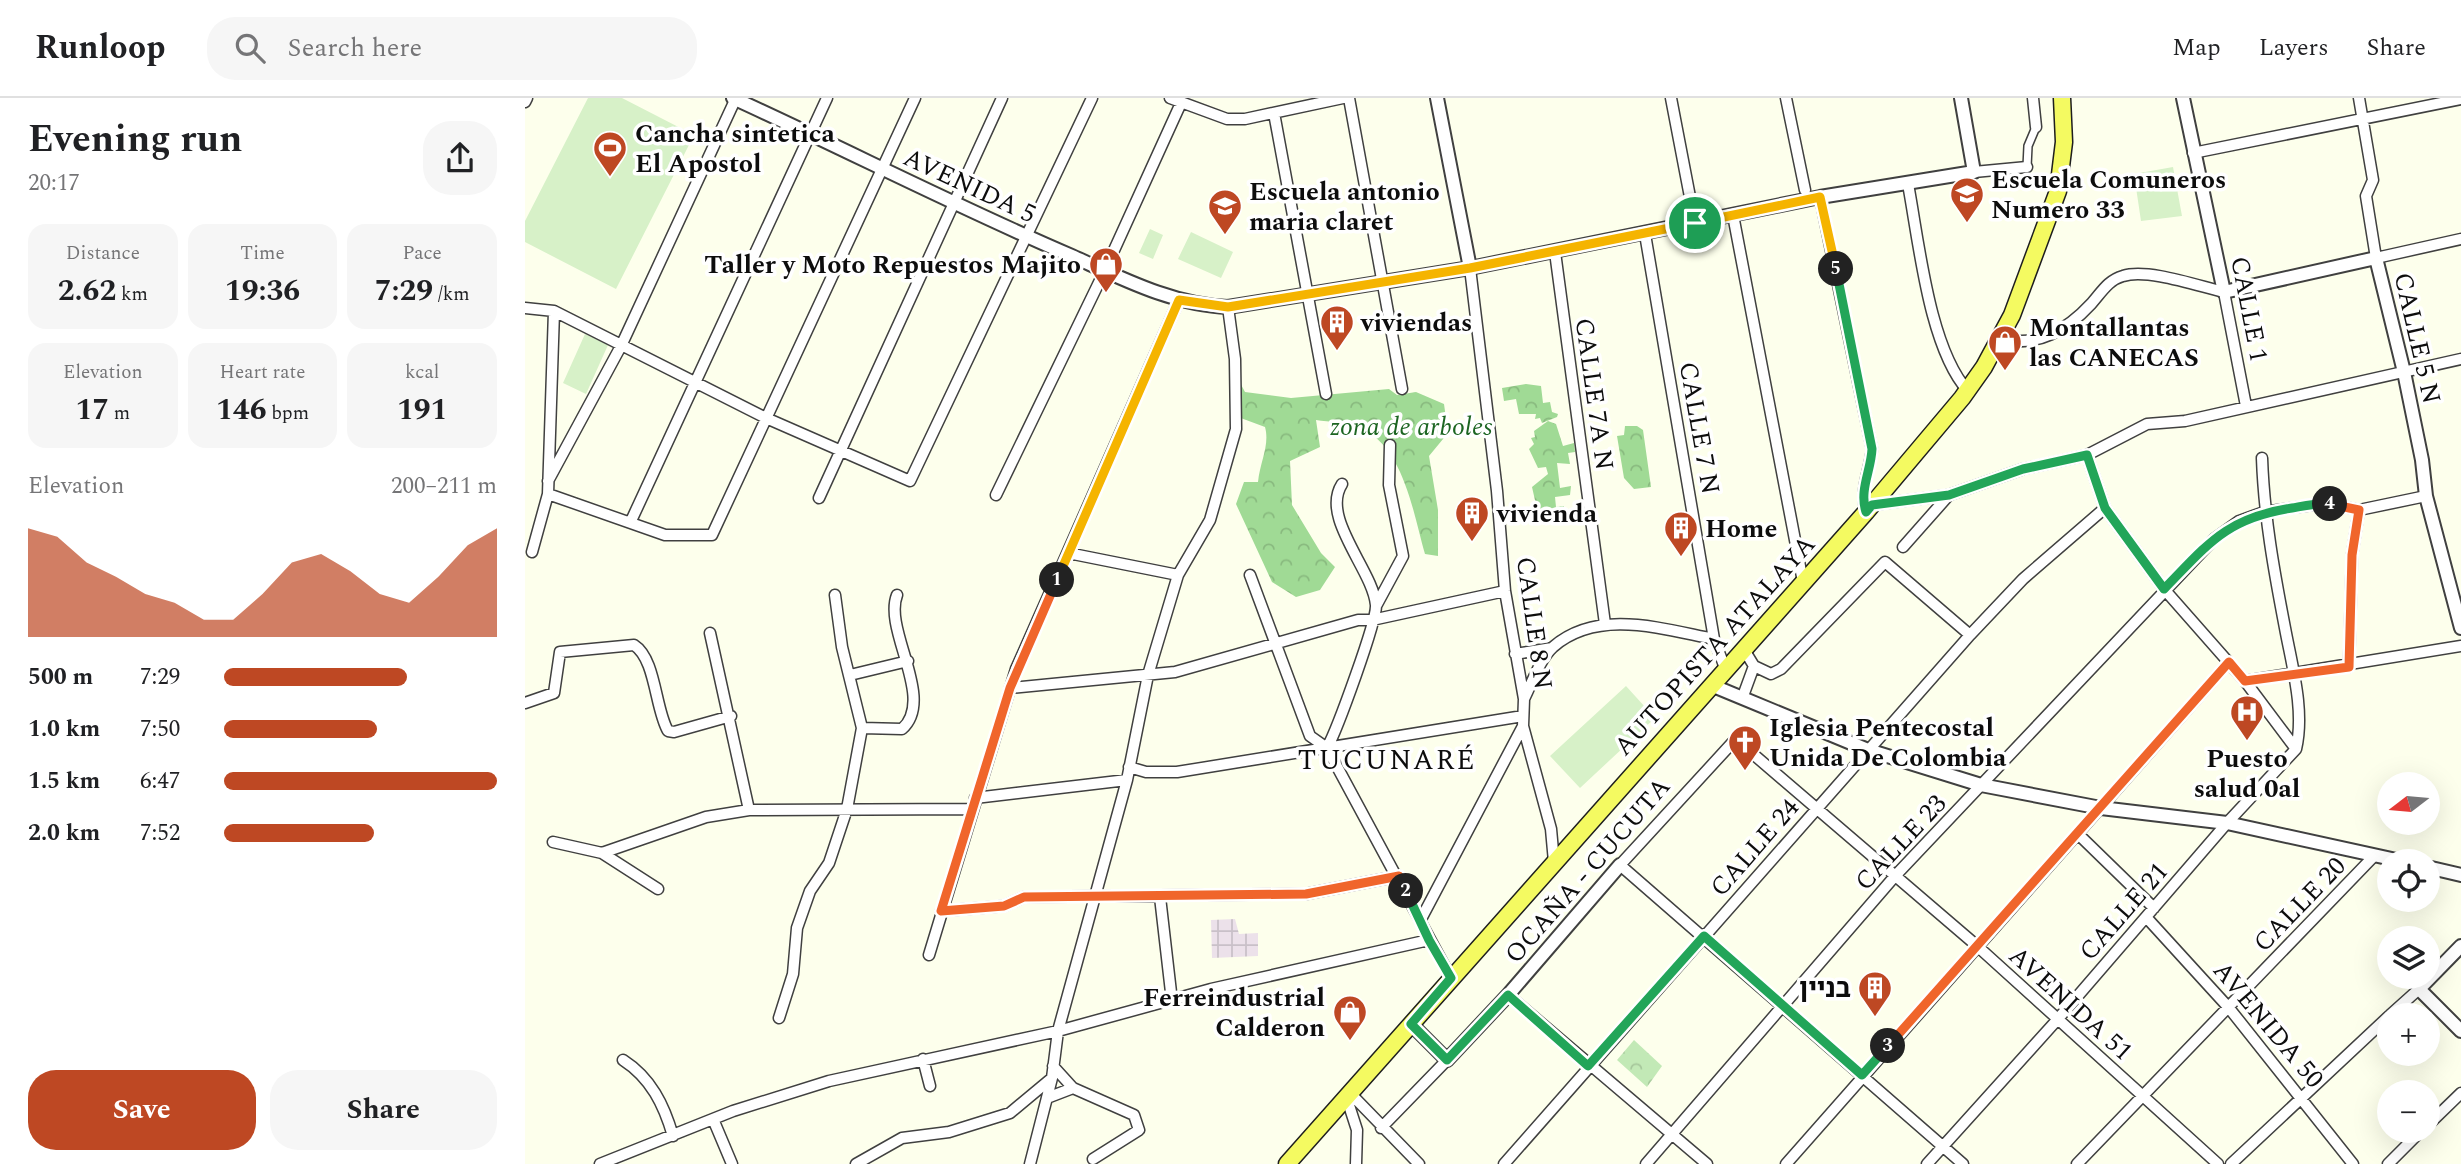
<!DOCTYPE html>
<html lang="en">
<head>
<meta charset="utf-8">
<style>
	body { margin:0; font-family:Spectral,"Noto Sans Hebrew",serif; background:#f6f6f6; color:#202124; height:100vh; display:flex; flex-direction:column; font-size:26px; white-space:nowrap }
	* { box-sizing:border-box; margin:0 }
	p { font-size:23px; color:#757577 }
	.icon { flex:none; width:38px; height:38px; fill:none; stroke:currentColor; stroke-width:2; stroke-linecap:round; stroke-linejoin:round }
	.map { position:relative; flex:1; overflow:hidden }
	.drawer { display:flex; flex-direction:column; background:#fff; width:525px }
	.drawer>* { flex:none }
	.needle { width:46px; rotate:254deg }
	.tools { position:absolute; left:1852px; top:674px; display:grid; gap:14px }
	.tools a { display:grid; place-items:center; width:63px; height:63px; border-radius:50%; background:#fff; box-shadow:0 7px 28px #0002; font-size:35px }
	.pin { position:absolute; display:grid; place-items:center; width:60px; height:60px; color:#fff; margin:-30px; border:4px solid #fff; border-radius:50%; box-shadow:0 2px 7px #0007 }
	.km { position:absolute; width:35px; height:35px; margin:-18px; border-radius:50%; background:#222; color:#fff; font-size:19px; line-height:35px; text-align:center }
	.round { display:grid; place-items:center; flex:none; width:74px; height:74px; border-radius:28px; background:#f6f6f6 }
	.headline { display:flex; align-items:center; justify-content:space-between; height:119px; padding:0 28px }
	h1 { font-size:38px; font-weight:700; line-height:52px }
	.figures { display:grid; grid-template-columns:repeat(3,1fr); gap:10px; height:119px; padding:7px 28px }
	.figures div { display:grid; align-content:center; border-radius:18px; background:#f6f6f6; text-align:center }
	.figures b { font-size:30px; font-weight:700 }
	.figures small { font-size:19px; font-weight:400 }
	.figures p { font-size:19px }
	.chart { height:196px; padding:14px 28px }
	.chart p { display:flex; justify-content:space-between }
	.chart svg { width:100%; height:126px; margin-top:7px; fill:#be4823; opacity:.7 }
	.primary-button { display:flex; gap:14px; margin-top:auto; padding:14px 28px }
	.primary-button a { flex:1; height:80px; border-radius:28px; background:#be4823; color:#fff; font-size:28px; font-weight:700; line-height:80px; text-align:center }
	.primary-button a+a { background:#f6f6f6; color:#202124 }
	ul { padding:0 28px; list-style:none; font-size:23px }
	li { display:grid; grid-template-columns:112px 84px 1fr; align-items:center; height:52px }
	li i { height:18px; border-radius:9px; background:#be4823 }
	header { display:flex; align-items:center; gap:42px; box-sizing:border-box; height:98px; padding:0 35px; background:#fff; border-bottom:2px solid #e0e0e0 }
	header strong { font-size:33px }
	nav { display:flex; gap:38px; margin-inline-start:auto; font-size:24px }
	.search { width:490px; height:63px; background:#f6f6f6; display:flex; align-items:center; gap:18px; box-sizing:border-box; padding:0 24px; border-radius:28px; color:#757577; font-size:26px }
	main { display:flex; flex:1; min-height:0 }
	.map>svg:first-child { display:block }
	.industrial { fill:url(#industrial-grid) }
	.forest { fill:url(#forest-crowns) }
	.park { fill:url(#park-crowns) }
	.pitch { fill:#d7f1c8 }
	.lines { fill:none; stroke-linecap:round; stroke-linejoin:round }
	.pedestrian-casing { stroke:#404040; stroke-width:10 }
	.minor-casing { stroke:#404040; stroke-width:13 }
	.tertiary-casing { stroke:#404040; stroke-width:16 }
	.primary-casing { stroke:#1e1e1e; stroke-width:19 }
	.pedestrian { stroke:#fff; stroke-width:7 }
	.minor { stroke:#fff; stroke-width:10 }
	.tertiary { stroke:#fff; stroke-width:12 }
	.primary { stroke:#f4fa61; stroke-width:16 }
	.split-1-casing { stroke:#fff; stroke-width:14 }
	.split-2-casing { stroke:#fff; stroke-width:14 }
	.split-3-casing { stroke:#fff; stroke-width:14 }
	.split-4-casing { stroke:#fff; stroke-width:14 }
	.split-5-casing { stroke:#fff; stroke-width:14 }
	.split-6-casing { stroke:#fff; stroke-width:14 }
	.split-1 { stroke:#f5b400; stroke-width:9 }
	.split-2 { stroke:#f0652b; stroke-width:9 }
	.split-3 { stroke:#22a559; stroke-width:9 }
	.split-4 { stroke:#f0652b; stroke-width:9 }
	.split-5 { stroke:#22a559; stroke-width:9 }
	.split-6 { stroke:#f5b400; stroke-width:9 }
	.labels { text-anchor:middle; stroke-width:7; stroke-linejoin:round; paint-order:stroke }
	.poi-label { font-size:26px; font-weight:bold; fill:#0d0d0d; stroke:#fff; text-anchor:start }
	.street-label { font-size:26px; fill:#0d0d0d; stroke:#fff }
	.park-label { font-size:26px; font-style:italic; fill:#1c6522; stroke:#fff }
	.neighbourhood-label { font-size:28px; letter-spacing:2px; fill:#0d0d0d; stroke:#fff }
</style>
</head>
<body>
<header>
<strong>Runloop</strong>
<div class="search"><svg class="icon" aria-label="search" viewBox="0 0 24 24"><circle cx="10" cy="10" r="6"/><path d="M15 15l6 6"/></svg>Search here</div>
<nav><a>Map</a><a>Layers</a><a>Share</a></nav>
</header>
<main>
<section class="drawer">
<div class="headline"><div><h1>Evening run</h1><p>20:17</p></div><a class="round"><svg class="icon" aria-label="share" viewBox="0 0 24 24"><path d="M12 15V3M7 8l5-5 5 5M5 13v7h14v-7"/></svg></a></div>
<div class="figures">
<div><p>Distance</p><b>2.62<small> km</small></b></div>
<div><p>Time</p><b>19:36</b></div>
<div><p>Pace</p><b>7:29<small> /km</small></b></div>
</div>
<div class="figures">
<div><p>Elevation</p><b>17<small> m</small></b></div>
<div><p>Heart rate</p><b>146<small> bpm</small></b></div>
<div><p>kcal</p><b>191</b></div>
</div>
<div class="chart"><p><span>Elevation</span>200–211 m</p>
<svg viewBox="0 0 160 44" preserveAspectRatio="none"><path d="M0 44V6L10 9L20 18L30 23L40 29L50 32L60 38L70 38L80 29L90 18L100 15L110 21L120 29L130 32L140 23L150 12L160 6V44z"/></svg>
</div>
<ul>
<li><b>500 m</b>7:29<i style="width:67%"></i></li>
<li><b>1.0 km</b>7:50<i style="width:56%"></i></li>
<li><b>1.5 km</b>6:47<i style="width:100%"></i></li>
<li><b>2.0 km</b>7:52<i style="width:55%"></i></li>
</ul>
<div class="primary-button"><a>Save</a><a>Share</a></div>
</section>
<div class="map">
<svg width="1936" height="1066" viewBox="0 0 1936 1066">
	<defs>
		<pattern id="industrial-grid" width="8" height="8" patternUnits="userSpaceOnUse" patternTransform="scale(1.75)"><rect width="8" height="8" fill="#ece1ea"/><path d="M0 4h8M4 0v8" fill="none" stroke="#c9c0c8"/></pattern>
		<pattern id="forest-crowns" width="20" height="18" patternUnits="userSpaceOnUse" patternTransform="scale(1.75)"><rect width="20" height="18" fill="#a0da95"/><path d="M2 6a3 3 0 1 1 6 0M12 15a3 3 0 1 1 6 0" fill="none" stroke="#89ba7f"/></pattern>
		<pattern id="park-crowns" width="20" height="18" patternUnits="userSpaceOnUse" patternTransform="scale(1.75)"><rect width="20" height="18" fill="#c2e9b6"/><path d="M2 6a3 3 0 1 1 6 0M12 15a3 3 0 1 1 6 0" fill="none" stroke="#a6c79b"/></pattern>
	</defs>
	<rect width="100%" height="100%" fill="#fdffec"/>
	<path class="industrial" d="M710 821 714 836 733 835V858L687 860 686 822Z"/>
	<path class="forest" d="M713 281 720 294 766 300 864 291 872 297 891 294 919 306 923 335 904 358 913 412V458L900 456C888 415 879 348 834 329 822 324 804 324 791 322L795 349 765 363 767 407 796 455 810 469 795 492 771 499 747 484 711 406 719 384H733C735 364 745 347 740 329L713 319Z
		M1001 286 1016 288 1018 305 1025 304 1027 314 1033 316 1032 319 1017 325 1015 320 1010 321 1011 316H994L991 301 979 303 977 290Z
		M1023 323 1031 326 1038 348 1049 345 1050 354 1043 355 1045 366 1032 365 1035 390 1046 388 1045 397 1030 399 1031 409 1039 408V412L1014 420 1007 389 1023 376 1021 369 1013 370 1004 351 1009 346 1006 340 1010 339 1009 333Z
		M1100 328H1112L1118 332 1126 389 1109 391 1099 380 1092 338 1099 337Z"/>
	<path class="park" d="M1109 942 1137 968 1122 989 1092 962Z"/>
	<path class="pitch" d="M63 0H97L169 37 91 191 0 144V123Z
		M1648 69 1657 118 1616 123 1609 76Z
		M625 131 638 137 628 161 614 155Z
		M666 134 708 154 696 180 653 161Z
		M60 236 83 247 61 296 38 285Z
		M1101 588 1130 620 1055 690 1025 658Z"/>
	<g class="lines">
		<g class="pedestrian-casing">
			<path id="pedestrian" d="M1502 69 1503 48 1511 29"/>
		</g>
		<g class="minor-casing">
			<path id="minor" d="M645 0 702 21H720L818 0
				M824 0 877 291
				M1146 0 1170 125
				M1261 0 1280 92
				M1508 0 1511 29
				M1834 0 1848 82 1841 98 1851 160 1936 141
				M0 4 2 0
				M749 15 801 296
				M1668 55 1936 1
				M1449 74 1502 69
				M1383 86C1394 144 1404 250 1443 293
				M1295 99 1347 351C1345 373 1334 392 1341 414
				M1208 117 1278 484
				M1120 136 1189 541 1200 570
				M1030 154 1080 526
				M945 170 972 393 980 493 999 601 998 628 1026 731 1029 764
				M0 210 29 213 241 320 385 383 567 0
				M1477 240C1511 251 1543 231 1566 206 1576 195 1583 182 1598 178 1622 170 1673 188 1699 194L1721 308
				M1562 357 1580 410 1639 491 1720 583 1771 651
				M1737 360C1739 418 1749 473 1760 530 1767 568 1780 613 1771 651
				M23 383 96 248 211 0
				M23 396 140 437H187L390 0
				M471 397 580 172 656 5
				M294 400 477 0
				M1347 407 1424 397 1498 371 1562 357 1622 326 1660 323 1936 261
				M106 423 302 0
				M1378 449 1424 397
				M7 454 23 396 29 213
				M543 455 653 477
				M725 477 785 638 802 650 926 880
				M851 508 878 458 864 387 865 347
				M185 535 224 712
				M1218 550 1229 568 1246 576 1256 571 1360 464 1445 537
				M990 556 1027 550
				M1824 569 1827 457 1834 412
				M325 577 383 563
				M1720 583 1936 548
				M485 590 650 574 833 522H847L980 493
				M1218 598 1229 568
				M999 601C1007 585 1015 561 1028 549 1073 510 1137 531 1189 541
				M0 605 29 595 35 554 109 547C131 561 130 611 143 633L149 634 206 618
				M337 630 377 631C411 601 358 532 372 497
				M802 650C812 632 852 523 851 507 848 472 795 420 817 386
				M604 669 621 674H652L998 618
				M450 700 602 682
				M1553 736 1629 810
				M28 744 77 755 133 791
				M77 755 181 719 224 712 447 711
				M635 799 647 903
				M416 813 479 808 499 799 781 796 874 778
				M1621 819 1704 910 1828 1066
				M895 823 998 628
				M404 857 491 571 654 202
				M983 897 1182 1066
				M1865 917 1894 891
				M254 920 268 876 272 830 285 793 304 765 322 711 337 630 317 549 310 497
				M398 961 405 988
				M98 962C126 980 139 1007 148 1038
				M528 968 548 990
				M824 994 894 1066
				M821 998 832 1032 831 1066
				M522 1000 548 990 609 1017 614 1032 568 1061
				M188 1021 207 1066
				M1902 1028 1936 995
				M856 1030 922 962
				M75 1066 208 1013 304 983 533 933 686 891 904 842
				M331 1066 377 1040 424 1034 485 1015 527 980
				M505 1066 527 980 533 933 602 682 623 577 653 477 685 422 711 331 710 261 703 209
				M979 1066 1445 537 1498 481 1580 410
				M1121 1066 1370 778 1689 441 1714 423 1739 414 1801 405 1834 412 1901 398
				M1261 1066 1704 564
				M1402 1066 1532 922 1702 725 1771 651
				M1438 1066 1095 767 1208 644 1221 650 1451 847 1693 1066
				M1552 1066 1850 757
				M1706 1066 1864 918
				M1863 1066 1897 1032"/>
		</g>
		<g class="tertiary-casing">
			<path id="tertiary" d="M208 0C322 52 432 109 547 158 596 180 648 207 703 209L945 170 1295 99 1449 74 1436 0
				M912 0 945 170
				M1658 0 1699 194 1851 160 1879 274 1897 362 1901 398 1936 530
				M1186 587 1343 652 1456 687 1576 710 1702 725 1876 763
				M1902 769 1936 777
				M1936 848 1894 891 1936 933
				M886 926 922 962 983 897 1095 767"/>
		</g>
		<g class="primary-casing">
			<path id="primary" d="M762 1066 1341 414 1437 300 1459 269 1487 217 1533 93 1539 44 1537 0"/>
		</g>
		<use href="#pedestrian" class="pedestrian"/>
		<use href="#minor" class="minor"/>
		<use href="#tertiary" class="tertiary"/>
		<use href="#primary" class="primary"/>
	</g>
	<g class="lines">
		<g class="split-1-casing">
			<path id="split-1" d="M532 482 654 202 703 209 945 170 1170 125"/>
		</g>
		<g class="split-2-casing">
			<path id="split-2" d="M532 482 485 590 416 813 479 808 499 799 781 796 874 778 881 793"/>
		</g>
		<g class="split-3-casing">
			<path id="split-3" d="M881 793 904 842 926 880 886 926 922 962 983 897 1063 968 1179 838 1337 977 1363 948"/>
		</g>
		<g class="split-4-casing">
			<path id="split-4" d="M1363 948 1704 564 1720 583 1824 569 1827 457 1834 412 1805 406"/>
		</g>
		<g class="split-5-casing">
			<path id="split-5" d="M1311 171 1347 351C1346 373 1334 392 1341 414L1347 407 1424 397 1498 371 1562 357 1580 410 1639 491C1683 446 1701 420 1767 410 1779 408 1792 405 1805 406"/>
		</g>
		<g class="split-6-casing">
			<path id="split-6" d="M1170 125 1295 99 1311 171"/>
		</g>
		<use href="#split-1" class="split-1"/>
		<use href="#split-2" class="split-2"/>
		<use href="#split-3" class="split-3"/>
		<use href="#split-4" class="split-4"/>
		<use href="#split-5" class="split-5"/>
		<use href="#split-6" class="split-6"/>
	</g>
	<defs>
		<g id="stadium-pin" transform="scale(1.75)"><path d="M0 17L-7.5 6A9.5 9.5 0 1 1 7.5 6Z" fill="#be4823" stroke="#fff"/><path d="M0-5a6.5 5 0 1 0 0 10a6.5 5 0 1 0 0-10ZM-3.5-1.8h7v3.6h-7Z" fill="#fff"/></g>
		<g id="school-pin" transform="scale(1.75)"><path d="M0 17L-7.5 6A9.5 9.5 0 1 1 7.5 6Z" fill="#be4823" stroke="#fff"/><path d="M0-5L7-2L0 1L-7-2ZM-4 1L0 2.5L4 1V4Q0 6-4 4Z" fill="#fff"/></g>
		<g id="shop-pin" transform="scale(1.75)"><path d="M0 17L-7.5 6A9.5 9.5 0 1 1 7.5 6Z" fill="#be4823" stroke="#fff"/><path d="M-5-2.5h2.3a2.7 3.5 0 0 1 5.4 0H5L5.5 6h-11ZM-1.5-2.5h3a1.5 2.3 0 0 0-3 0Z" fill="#fff"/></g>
		<g id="building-pin" transform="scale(1.75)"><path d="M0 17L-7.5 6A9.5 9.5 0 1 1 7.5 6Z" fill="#be4823" stroke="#fff"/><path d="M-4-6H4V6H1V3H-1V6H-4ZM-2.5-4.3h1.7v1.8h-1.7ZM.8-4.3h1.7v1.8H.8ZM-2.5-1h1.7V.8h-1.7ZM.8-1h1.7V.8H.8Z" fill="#fff"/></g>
		<g id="hospital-pin" transform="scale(1.75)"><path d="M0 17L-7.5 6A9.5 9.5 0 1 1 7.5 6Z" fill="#be4823" stroke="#fff"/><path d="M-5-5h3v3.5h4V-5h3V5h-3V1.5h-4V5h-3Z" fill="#fff"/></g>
		<g id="church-pin" transform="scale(1.75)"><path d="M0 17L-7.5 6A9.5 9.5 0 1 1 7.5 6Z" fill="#be4823" stroke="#fff"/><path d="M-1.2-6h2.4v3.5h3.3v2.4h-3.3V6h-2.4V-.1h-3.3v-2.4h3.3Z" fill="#fff"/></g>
	</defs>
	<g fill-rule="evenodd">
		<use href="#stadium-pin" x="85" y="50"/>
		<use href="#school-pin" x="1442" y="96"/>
		<use href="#school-pin" x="700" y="108"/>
		<use href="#shop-pin" x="581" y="166"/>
		<use href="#building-pin" x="812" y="224"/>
		<use href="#shop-pin" x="1480" y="244"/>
		<use href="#building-pin" x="947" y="415"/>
		<use href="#building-pin" x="1156" y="430"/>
		<use href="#hospital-pin" x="1722" y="614"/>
		<use href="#church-pin" x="1220" y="644"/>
		<use href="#building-pin" x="1350" y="890"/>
		<use href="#shop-pin" x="825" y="914"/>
	</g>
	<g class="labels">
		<g class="poi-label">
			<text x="110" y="44">Cancha sintetica<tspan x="110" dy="30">El Apostol</tspan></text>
			<text x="1466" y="90">Escuela Comuneros<tspan x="1466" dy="30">Numero 33</tspan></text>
			<text x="724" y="102">Escuela antonio<tspan x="724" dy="30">maria claret</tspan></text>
			<text x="556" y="175" text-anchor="end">Taller y Moto Repuestos Majito</text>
			<text x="836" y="233">viviendas</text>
			<text x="1504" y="238">Montallantas<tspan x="1504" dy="30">las CANECAS</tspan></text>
			<text x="972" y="424">vivienda</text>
			<text x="1180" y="439">Home</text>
			<text x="1244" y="638">Iglesia Pentecostal<tspan x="1244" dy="30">Unida De Colombia</tspan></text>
			<text x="1722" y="669" text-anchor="middle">Puesto<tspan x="1722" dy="30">salud 0al</tspan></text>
			<text x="1326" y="899" text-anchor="end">בניין</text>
			<text x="800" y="908" text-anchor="end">Ferreindustrial<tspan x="800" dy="30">Calderon</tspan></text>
		</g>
		<g class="street-label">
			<text transform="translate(445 87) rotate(25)" y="9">AVENIDA 5</text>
			<text transform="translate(1725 211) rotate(79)" y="9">CALLE 1</text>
			<text transform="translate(1893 240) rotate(77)" y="9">CALLE 5 N</text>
			<text transform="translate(1070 296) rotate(82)" y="9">CALLE 7A N</text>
			<text transform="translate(1175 330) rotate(80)" y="9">CALLE 7 N</text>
			<text transform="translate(1010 525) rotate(82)" y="9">CALLE 8 N</text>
			<text transform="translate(1189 547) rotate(-48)" y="9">AUTOPISTA ATALAYA</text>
			<text transform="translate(1375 744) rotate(-47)" y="9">CALLE 23</text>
			<text transform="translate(1229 749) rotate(-49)" y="9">CALLE 24</text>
			<text transform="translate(1062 772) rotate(-49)" y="9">OCAÑA - CUCUTA</text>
			<text transform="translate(1774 806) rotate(-46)" y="9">CALLE 20</text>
			<text transform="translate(1598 813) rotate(-49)" y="9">CALLE 21</text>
			<text transform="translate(1546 905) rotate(42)" y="9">AVENIDA 51</text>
			<text transform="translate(1744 926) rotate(50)" y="9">AVENIDA 50</text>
		</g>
		<g class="park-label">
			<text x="886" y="337">zona de arboles</text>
		</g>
		<g class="neighbourhood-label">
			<text x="862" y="671">TUCUNARÉ</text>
		</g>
	</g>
</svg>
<div class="tools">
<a><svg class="needle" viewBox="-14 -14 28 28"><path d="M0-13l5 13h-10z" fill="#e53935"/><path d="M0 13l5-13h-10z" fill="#757577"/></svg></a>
<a><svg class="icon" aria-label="locate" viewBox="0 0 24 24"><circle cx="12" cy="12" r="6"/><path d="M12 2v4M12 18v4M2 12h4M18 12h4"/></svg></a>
<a><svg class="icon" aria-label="layers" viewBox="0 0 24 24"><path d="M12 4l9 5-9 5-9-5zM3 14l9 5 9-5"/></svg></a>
<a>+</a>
<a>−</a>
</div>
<div class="pin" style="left:1170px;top:125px;background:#1e9e55"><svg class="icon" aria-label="arrive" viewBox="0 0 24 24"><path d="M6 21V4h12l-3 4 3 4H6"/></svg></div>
<b class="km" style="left:532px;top:482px">1</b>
<b class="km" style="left:881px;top:793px">2</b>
<b class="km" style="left:1363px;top:948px">3</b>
<b class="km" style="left:1805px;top:406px">4</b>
<b class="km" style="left:1311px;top:171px">5</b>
</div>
</main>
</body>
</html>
